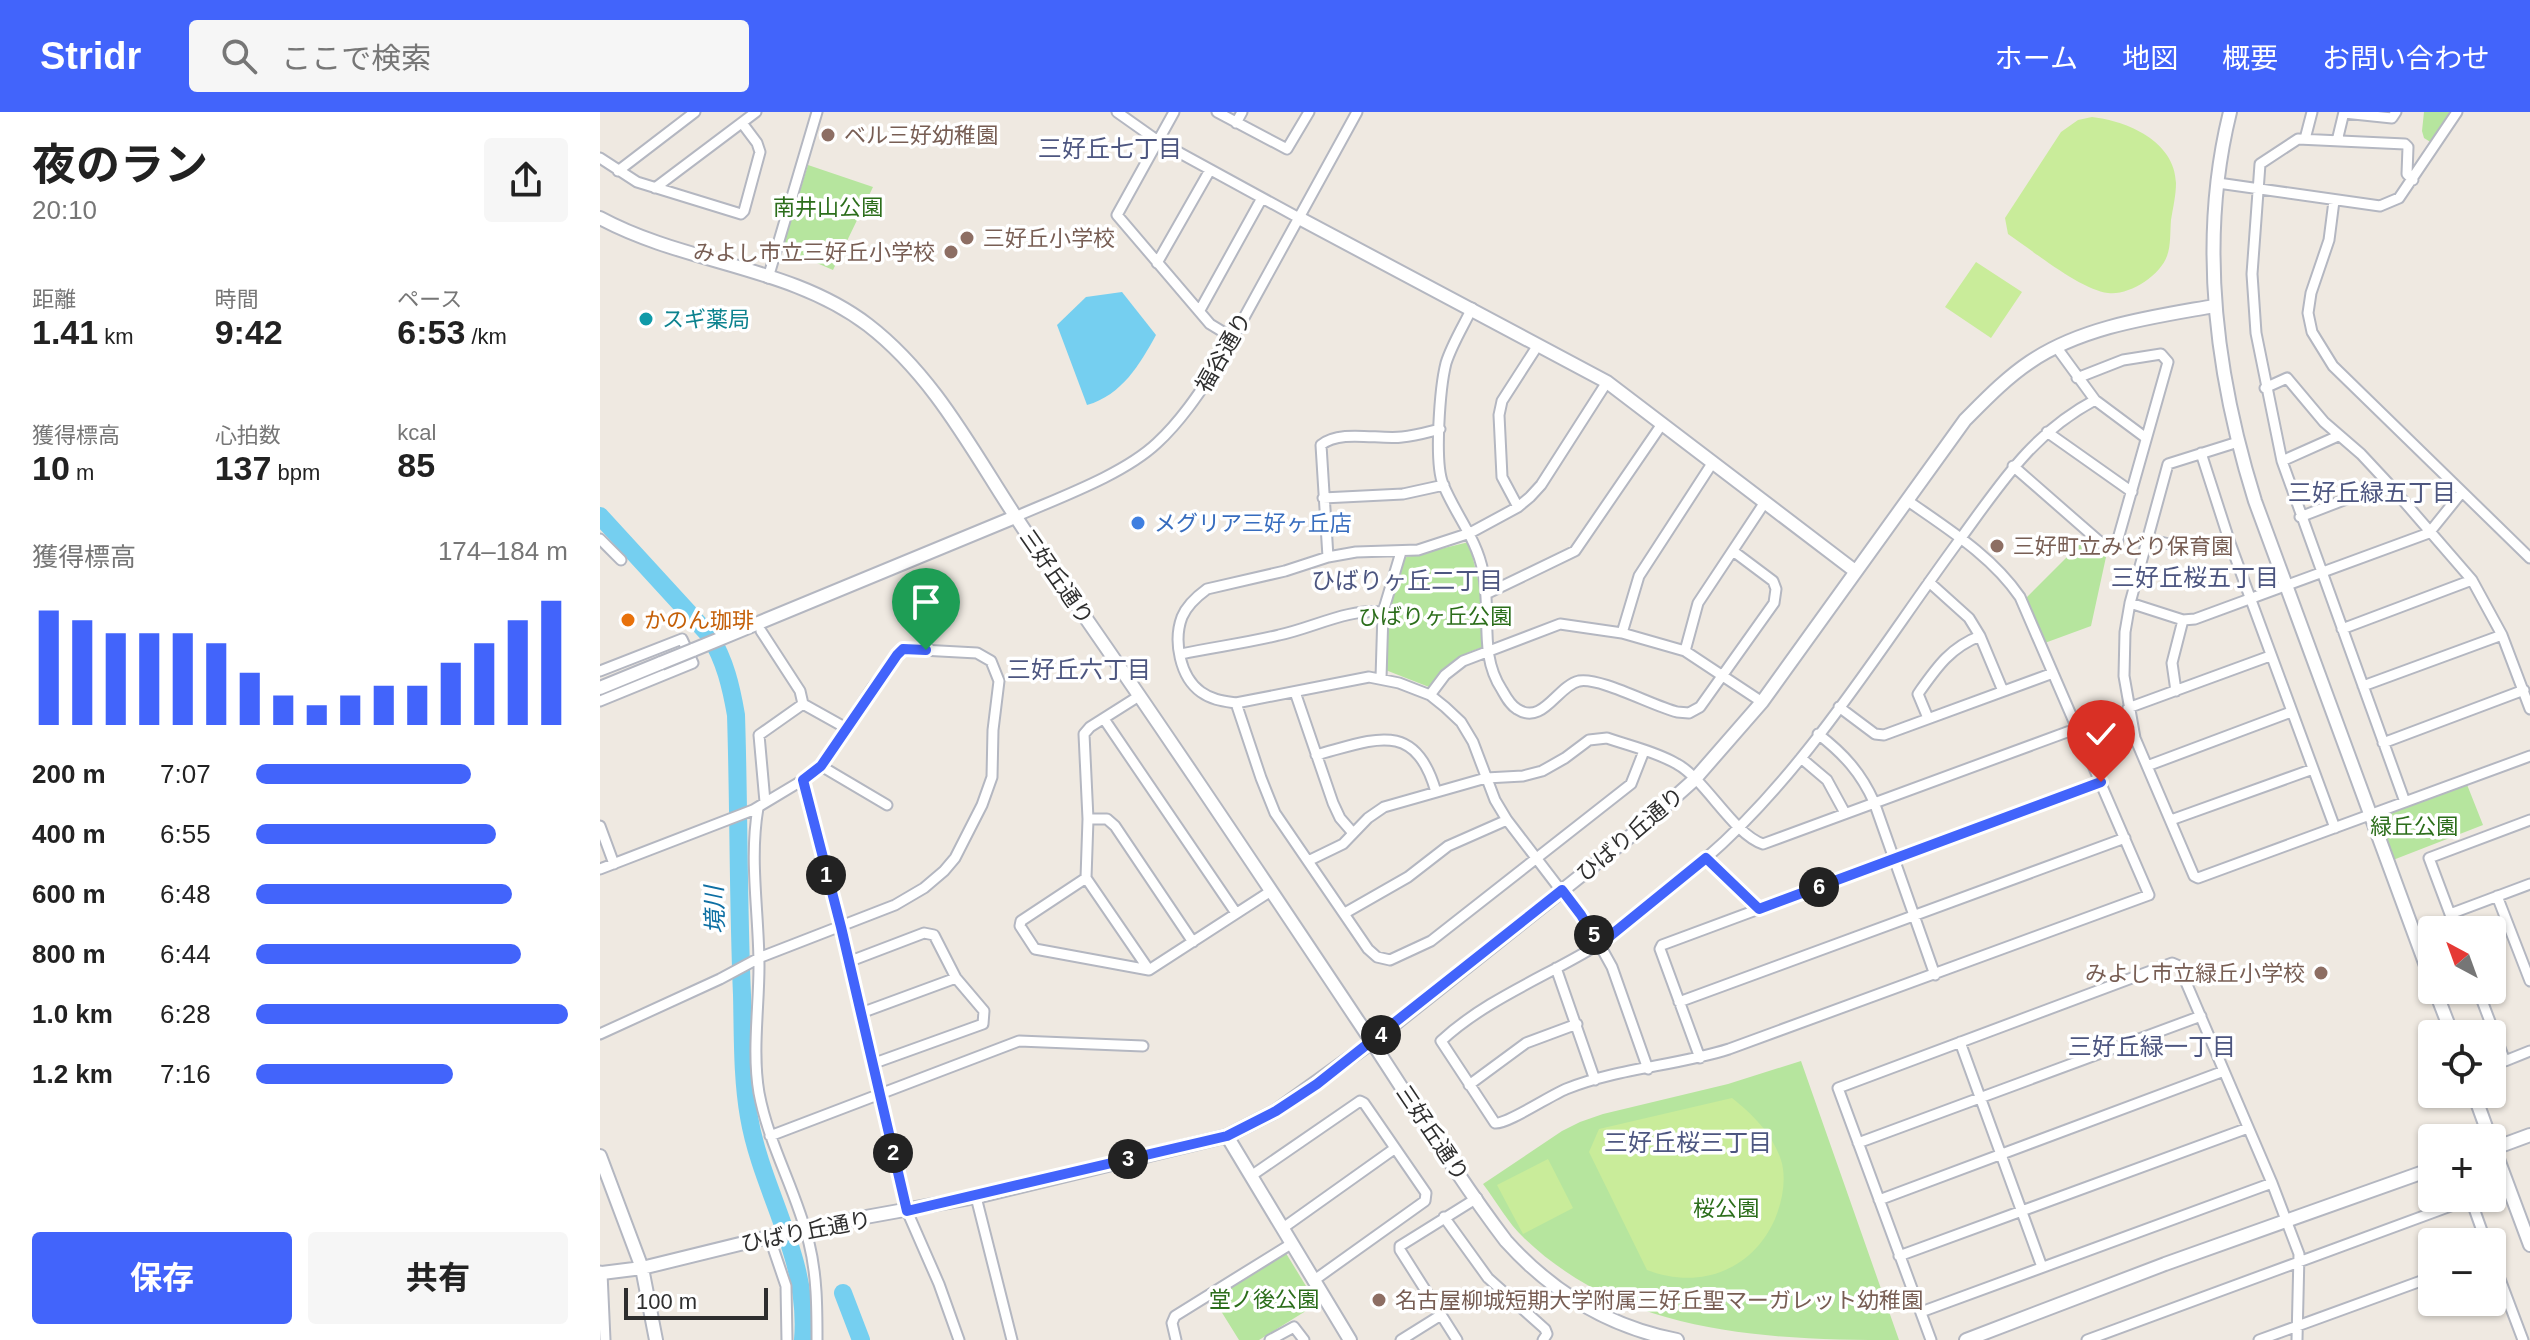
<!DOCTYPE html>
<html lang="ja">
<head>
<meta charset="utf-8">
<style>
	body { margin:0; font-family:Arial,"Noto Sans JP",sans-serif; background:#f6f6f6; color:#222; height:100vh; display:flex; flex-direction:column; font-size:30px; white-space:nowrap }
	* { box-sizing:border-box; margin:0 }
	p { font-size:26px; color:#767676 }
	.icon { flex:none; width:44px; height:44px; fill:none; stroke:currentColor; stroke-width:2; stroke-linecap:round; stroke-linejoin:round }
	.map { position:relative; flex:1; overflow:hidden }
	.side { display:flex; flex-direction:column; background:#fff; width:600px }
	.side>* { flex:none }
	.needle { width:52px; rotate:319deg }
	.buttons { position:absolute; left:1818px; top:804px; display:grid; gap:16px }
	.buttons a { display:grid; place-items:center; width:88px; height:88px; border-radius:8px; background:#fff; box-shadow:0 2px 6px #0004; font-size:40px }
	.scale { position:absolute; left:24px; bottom:20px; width:144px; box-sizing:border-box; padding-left:8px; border:4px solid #2e2e2e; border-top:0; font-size:22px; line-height:28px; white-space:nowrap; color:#2e2e2e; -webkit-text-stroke:6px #fff; paint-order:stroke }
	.pin { position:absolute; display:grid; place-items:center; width:68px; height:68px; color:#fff; margin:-82px -34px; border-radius:50% 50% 50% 0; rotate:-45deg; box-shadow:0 0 8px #0007 }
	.pin .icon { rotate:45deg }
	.km { position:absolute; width:40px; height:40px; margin:-20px; border-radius:50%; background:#222; color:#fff; font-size:22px; line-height:40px; text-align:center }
	.round { display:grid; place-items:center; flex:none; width:84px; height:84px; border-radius:8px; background:#f6f6f6 }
	.summary { display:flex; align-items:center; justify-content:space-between; height:136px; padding:0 32px }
	h1 { font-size:44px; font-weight:700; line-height:60px }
	.stats { display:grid; grid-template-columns:repeat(3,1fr); gap:12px; height:136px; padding:8px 32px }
	.stats div { display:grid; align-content:center }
	.stats b { font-size:34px; font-weight:700 }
	.stats small { font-size:22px; font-weight:400 }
	.stats p { font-size:22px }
	.chart { height:224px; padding:16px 32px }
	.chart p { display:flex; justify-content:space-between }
	.chart svg { width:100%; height:144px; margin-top:8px; stroke:#4264fb; stroke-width:6 }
	.primary-button { display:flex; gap:16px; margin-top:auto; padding:16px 32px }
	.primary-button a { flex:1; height:92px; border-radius:8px; background:#4264fb; color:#fff; font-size:32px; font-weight:700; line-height:92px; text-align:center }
	.primary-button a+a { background:#f6f6f6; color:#222 }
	ul { padding:0 32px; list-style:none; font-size:26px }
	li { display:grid; grid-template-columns:128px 96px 1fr; align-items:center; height:60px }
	li i { height:20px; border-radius:10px; background:#4264fb }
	header { display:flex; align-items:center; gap:48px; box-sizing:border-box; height:112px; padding:0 40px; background:#4264fb; color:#fff }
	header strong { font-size:38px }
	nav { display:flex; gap:44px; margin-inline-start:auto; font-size:28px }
	.search { width:560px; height:72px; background:#f6f6f6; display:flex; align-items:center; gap:20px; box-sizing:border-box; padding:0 28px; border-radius:8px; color:#767676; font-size:30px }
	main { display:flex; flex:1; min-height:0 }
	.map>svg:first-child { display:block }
	.green { fill:#b6e59e }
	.pitch { fill:#c9ec9a }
	.water { fill:#75cff0 }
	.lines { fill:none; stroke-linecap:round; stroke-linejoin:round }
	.river { stroke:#75cff0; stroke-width:18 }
	.street-casing { stroke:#b4b7c1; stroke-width:13 }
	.secondary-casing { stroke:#b4b7c1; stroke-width:16 }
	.street { stroke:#fff; stroke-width:9 }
	.secondary { stroke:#fff; stroke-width:12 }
	.secondary-bridge-casing { stroke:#b4b7c1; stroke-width:16; stroke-linecap:butt }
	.secondary-bridge { stroke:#fff; stroke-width:12 }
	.route-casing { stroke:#fff; stroke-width:16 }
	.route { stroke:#4264fb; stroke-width:10 }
	.education-dot { fill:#8d6e63; stroke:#fff; stroke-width:3 }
	.culture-dot { fill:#0f9aa8; stroke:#fff; stroke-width:3 }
	.shop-dot { fill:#3f7fe0; stroke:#fff; stroke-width:3 }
	.food-dot { fill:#e8710a; stroke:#fff; stroke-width:3 }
	.labels { text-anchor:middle; stroke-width:7; stroke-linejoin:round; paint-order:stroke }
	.education-label { font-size:22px; fill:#785e54; stroke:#fff; text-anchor:start }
	.park-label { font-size:22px; fill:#2c6e1b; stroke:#fff }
	.culture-label { font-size:22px; fill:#0d838f; stroke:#fff; text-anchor:start }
	.street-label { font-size:22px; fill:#2e2e2e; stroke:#fff }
	.shop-label { font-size:22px; fill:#366cbe; stroke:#fff; text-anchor:start }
	.food-label { font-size:22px; fill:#c56008; stroke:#fff; text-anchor:start }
	.neighbourhood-label { font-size:24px; fill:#4d5680; stroke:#fff }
	.water-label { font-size:24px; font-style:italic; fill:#0d6fa3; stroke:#fff }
</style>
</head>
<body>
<header>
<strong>Stridr</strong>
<div class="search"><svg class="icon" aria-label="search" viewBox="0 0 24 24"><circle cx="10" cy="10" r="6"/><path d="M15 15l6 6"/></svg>ここで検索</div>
<nav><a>ホーム</a><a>地図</a><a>概要</a><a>お問い合わせ</a></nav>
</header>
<main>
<section class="side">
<div class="summary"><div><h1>夜のラン</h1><p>20:10</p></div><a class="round"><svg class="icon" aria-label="share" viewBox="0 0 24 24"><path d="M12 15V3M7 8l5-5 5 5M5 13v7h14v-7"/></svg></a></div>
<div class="stats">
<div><p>距離</p><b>1.41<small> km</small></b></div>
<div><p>時間</p><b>9:42</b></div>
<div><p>ペース</p><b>6:53<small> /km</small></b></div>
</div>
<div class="stats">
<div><p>獲得標高</p><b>10<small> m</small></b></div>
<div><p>心拍数</p><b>137<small> bpm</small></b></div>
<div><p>kcal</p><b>85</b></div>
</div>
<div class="chart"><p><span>獲得標高</span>174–184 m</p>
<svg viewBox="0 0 160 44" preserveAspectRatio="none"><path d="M5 44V9M15 44V12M25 44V16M35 44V16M45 44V16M55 44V19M65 44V28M75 44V35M85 44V38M95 44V35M105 44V32M115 44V32M125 44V25M135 44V19M145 44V12M155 44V6"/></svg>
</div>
<ul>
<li><b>200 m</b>7:07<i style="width:69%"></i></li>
<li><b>400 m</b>6:55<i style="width:77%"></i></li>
<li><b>600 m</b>6:48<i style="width:82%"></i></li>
<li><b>800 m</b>6:44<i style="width:85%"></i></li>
<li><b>1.0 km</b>6:28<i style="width:100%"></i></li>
<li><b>1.2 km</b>7:16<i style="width:63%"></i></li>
</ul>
<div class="primary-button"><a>保存</a><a>共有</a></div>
</section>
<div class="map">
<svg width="1930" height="1228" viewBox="0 0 1930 1228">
	<rect width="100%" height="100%" fill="#efe9e1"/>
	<path class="green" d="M1824 0H1852L1832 31 1824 26 1822 19Z
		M208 53 273 75 233 158 182 136Z
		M1485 427 1506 445 1491 514 1442 532 1424 488Z
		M869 430 880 476 884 535C859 541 846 556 829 575L783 557 788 497 803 446Z
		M1866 670 1883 713 1793 748 1775 703Z
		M1201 949 1299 1228C1167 1228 1025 1223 924 1126 908 1111 896 1089 883 1072L962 1019 980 1010 1003 1002 1128 972Z
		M684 1138 717 1192 659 1228H639L611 1183Z"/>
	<path class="pitch" d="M1492 5C1527 9 1575 29 1576 71 1576 83 1573 96 1571 108 1570 119 1571 134 1567 144 1560 164 1528 184 1508 181 1481 178 1433 139 1408 122L1405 106 1461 20 1478 8Z
		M1376 150 1422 180 1391 226 1345 195Z
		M1132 986C1153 1003 1172 1021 1181 1048 1187 1067 1182 1090 1175 1107 1152 1159 1099 1178 1047 1158L989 1040 999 1017Z
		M948 1047 973 1096 923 1122 897 1073Z"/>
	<path class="water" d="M522 180 556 223C540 252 522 283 487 293L457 213 486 185Z"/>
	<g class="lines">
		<path class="river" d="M0 404 110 524C125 549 131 574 136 603 139 696 138 790 142 883 143 923 142 965 149 1005 162 1081 210 1146 203 1228
			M243 1181 261 1228"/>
		<g class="street-casing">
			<path id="street" d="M517 0 558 29 699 106
				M574 0 517 103 610 212 633 226
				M617 0 687 37 709 0
				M1744 1 1792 6 1796 0
				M636 11 642 0
				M1705 27 1712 0
				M1737 29 1744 0
				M0 46 37 70 141 102 144 99 160 40 157 31 142 11
				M18 59 95 0
				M1618 71 1780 94 1799 86 1857 0
				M55 76 156 0
				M1734 89 1729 128 1711 181 1708 201 1712 220 1733 254 1930 446
				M557 151 610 58
				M168 166 217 0
				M872 196C864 213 852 232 846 251 840 275 834 350 843 372 855 402 877 427 883 460 892 501 878 542 902 578 906 585 910 593 917 597 943 614 957 574 979 569 1000 565 1053 594 1077 600L1089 601 1100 595 1174 491 1176 477 1173 469 1133 439
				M600 198 662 86
				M1457 236 1495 288 1546 326
				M1007 270 941 373 930 385 918 395 870 421 818 438 756 440 728 445 685 459 607 477C596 485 587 493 582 505 573 529 580 565 601 580 612 588 623 589 636 591L769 565 799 571 830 583 845 595 861 610 873 630 895 688 907 708 992 819 1012 855 1048 957
				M1665 276 1687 266 1724 310 1761 342 1788 371 1872 468 1902 523 1930 597
				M1447 320 1532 380
				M1638 330 1568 352 1530 491 1525 520 1524 564 1535 626 1594 764 1598 766 1930 644
				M1601 341 1630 431 1735 716
				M1682 349 1738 324
				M1413 354 1508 437 1512 438 1516 434 1568 250 1561 242 1523 248 1477 266
				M723 386 803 382 844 373
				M1308 389C1348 417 1392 444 1420 485L1549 783 1129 937C1076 954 1018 956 966 977 951 983 906 1013 895 1011L841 929C885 888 945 865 996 834 1011 825 1025 811 1039 800 1061 782 1083 765 1105 747 1205 661 1280 536 1358 430 1400 373 1431 322 1495 288
				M918 395 902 365 899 303 902 289 938 233
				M415 405C458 386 523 363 557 331 581 309 600 280 618 253L757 0
				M1700 405 1788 371
				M0 427 21 448
				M1547 427 1596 438 1630 431
				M728 445 721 333C740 317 779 328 802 325 815 324 828 320 840 317
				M1329 470 1369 506 1380 524 1403 579
				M886 482 975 439 1062 312
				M1530 491 1583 508 1595 507 1829 421 1862 380
				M1742 517 1872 468
				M161 519 200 579 203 592 246 616
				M1022 521 1039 464 1113 350
				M1085 539 1098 491 1165 390
				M581 542C614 535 647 531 679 523 713 516 748 496 783 500
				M0 559 82 527 93 551 0 589
				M781 566 783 500 801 440
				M1763 574 1902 523
				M1576 579 1572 551 1583 508
				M695 580 733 691 740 706 753 721
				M830 583 845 563 863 549 960 512 1022 521 1085 539 1162 590
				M539 584 490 615 484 622 488 707 486 766 421 809 420 814 435 837 549 858 671 779
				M636 591 661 666 675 701 768 837 777 845 790 848 831 829 1031 672 1044 639
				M1239 595 1275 622 1284 623 1453 561
				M1528 596 1670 544
				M1328 606 1318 582 1320 579C1337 555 1351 535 1380 524
				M504 607 636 801
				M1218 622C1244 642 1261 661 1274 690L1335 863
				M1783 631 1924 578
				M716 643C773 628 815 606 836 680
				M1201 646 1227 668 1245 701
				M221 654 287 693
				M1547 654 1691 600
				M203 668 241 815 307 1099 339 1172 359 1228
				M165 690 159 623 203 592
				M1805 690 1682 349 1656 221 1652 162 1660 52 1698 27 1805 32 1808 35 1807 62 1813 68
				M158 696C149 748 159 801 159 854 159 896 152 940 159 981 169 1034 197 1080 209 1131 217 1163 217 1196 217 1228
				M488 707H507L515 714 593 830
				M1571 708 1713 657
				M0 714 14 752
				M1106 746 1159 797
				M708 749 743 732 768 706 784 695 886 666 923 664 942 659 965 646 989 628 1007 626C1030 634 1057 640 1077 652 1105 667 1134 723 1163 732L1478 616
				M0 757 153 698 203 668 221 654 273 575 303 537 377 541 391 549 399 569 393 618 392 665 382 693 355 746 344 759 324 776 295 793 161 845 120 867 0 922
				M486 766 549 858
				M1897 784 1930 869
				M745 801 808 765 848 734 907 708
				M1850 802 1930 772
				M1856 818 1829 746 1930 708
				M248 850 324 821 334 823 356 866 384 899 383 912 272 952
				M956 856 995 968
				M1878 878 1905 949 1930 939
				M1079 890 1525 726
				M261 901 356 866
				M1360 930 1442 1155
				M1100 946 1060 837 1062 833 1501 670
				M869 973 926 931 977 912
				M170 1024 419 929 543 934
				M1258 1031 1601 904
				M651 1064 760 989 764 991 826 1081 825 1089 713 1169
				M376 1085 412 1228
				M1279 1088 1624 959
				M844 1105 888 1166 945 1217 947 1222 943 1228
				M683 1116 794 1037
				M169 1124 186 1174 187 1228
				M1299 1144 1648 1016
				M1892 1146 1923 1228
				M0 1159 2 1161 5 1228
				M1321 1200 1672 1071
				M576 1228 572 1211 575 1204 691 1132
				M670 1228 694 1215 704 1228
				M801 1228 841 1203
				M857 1228 800 1138V1134L877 1086
				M1331 1228 1238 976 1572 851 1579 854 1672 1071 1699 1142 1697 1228
				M1487 1228 1867 1088H1871L1886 1130
				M1659 1228 1832 1165"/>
		</g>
		<g class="secondary-casing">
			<path id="secondary" d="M1630 0C1598 129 1616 264 1655 389L1832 870
				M0 106C85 152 191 154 268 213 342 270 381 357 434 432 544 588 650 747 756 906 806 980 852 1058 906 1129 952 1180 1009 1215 1077 1228
				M699 106 1007 270 1255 459
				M93 538 415 405
				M0 576 61 551
				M1835 878 1852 922
				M1874 982 1890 1026
				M627 1024 750 1228
				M1892 1031 1930 1133
				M1892 1037 1930 1023
				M0 1044 42 1156 56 1228
				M2 1161 42 1156 205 1116 376 1085 627 1024 676 999 772 930 1038 718 1094 668 1162 590 1365 308C1385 288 1406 266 1430 250 1483 214 1553 205 1614 194
				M1366 1228 1565 1152 1832 1057"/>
		</g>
		<use href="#street" class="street"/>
		<use href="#secondary" class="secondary"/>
		<g class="secondary-bridge-casing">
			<path id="secondary-bridge" d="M61 551 93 538"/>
		</g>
		<use href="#secondary-bridge" class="secondary-bridge"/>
	</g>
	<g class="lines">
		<g class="route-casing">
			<path id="route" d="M326 538 303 537 297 543 221 654 203 668 241 815 307 1099 627 1024 676 999 717 972 962 778 981 803 999 833 1106 746 1159 797 1501 670"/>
		</g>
		<use href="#route" class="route"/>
	</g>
	<g class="education-dot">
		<circle cx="228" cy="23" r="8"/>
		<circle cx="367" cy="126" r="8"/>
		<circle cx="351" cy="140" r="8"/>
		<circle cx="1397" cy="434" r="8"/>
		<circle cx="1721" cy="861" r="8"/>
		<circle cx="779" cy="1188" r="8"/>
	</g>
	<circle class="culture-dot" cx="46" cy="207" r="8"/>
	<circle class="shop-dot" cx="538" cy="411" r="8"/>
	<circle class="food-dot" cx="28" cy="508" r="8"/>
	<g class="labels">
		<g class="education-label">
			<text x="244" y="31">ベル三好幼稚園</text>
			<text x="383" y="134">三好丘小学校</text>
			<text x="335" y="148" text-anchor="end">みよし市立三好丘小学校</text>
			<text x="1413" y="442">三好町立みどり保育園</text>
			<text x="1705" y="869" text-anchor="end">みよし市立緑丘小学校</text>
			<text x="795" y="1196">名古屋柳城短期大学附属三好丘聖マーガレット幼稚園</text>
		</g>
		<g class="park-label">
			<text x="228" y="103">南井山公園</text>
			<text x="835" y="512">ひばりヶ丘公園</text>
			<text x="1814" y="722">緑丘公園</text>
			<text x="1126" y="1104">桜公園</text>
			<text x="664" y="1195">堂ノ後公園</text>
		</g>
		<g class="culture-label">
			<text x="62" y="215">スギ薬局</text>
		</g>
		<g class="street-label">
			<text transform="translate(623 240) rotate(-60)" y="8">福谷通り</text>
			<text transform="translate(457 465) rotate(55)" y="8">三好丘通り</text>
			<text transform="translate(1030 722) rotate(-40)" y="8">ひばり丘通り</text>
			<text transform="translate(833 1021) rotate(56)" y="8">三好丘通り</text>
			<text transform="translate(206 1119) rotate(-11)" y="8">ひばり丘通り</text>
		</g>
		<g class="shop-label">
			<text x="554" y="419">メグリア三好ヶ丘店</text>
		</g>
		<g class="food-label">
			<text x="44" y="516">かのん珈琲</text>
		</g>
		<g class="neighbourhood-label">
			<text x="510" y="45">三好丘七丁目</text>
			<text x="1772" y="389">三好丘緑五丁目</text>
			<text x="1595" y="474">三好丘桜五丁目</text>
			<text x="807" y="477">ひばりヶ丘二丁目</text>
			<text x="479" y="566">三好丘六丁目</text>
			<text x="1552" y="943">三好丘緑一丁目</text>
			<text x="1088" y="1039">三好丘桜三丁目</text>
		</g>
		<g class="water-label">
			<text transform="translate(115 798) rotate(-92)" y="8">境川</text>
		</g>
	</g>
</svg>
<div class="buttons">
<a><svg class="needle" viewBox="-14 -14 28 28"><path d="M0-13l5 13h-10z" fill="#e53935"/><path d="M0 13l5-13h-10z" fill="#767676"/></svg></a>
<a><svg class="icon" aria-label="locate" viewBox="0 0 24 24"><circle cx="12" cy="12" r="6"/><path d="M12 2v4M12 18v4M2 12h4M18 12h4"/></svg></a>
<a>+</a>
<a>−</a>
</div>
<div class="scale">100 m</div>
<div class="pin" style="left:326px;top:538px;background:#1e9e55"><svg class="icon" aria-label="arrive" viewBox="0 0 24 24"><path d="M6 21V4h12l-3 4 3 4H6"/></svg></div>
<div class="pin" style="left:1501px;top:670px;background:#d93025"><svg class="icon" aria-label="check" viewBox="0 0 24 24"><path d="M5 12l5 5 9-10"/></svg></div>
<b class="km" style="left:226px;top:763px">1</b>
<b class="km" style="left:293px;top:1041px">2</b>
<b class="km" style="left:528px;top:1047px">3</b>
<b class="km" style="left:781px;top:923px">4</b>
<b class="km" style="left:994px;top:823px">5</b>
<b class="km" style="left:1219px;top:775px">6</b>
</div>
</main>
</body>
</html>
